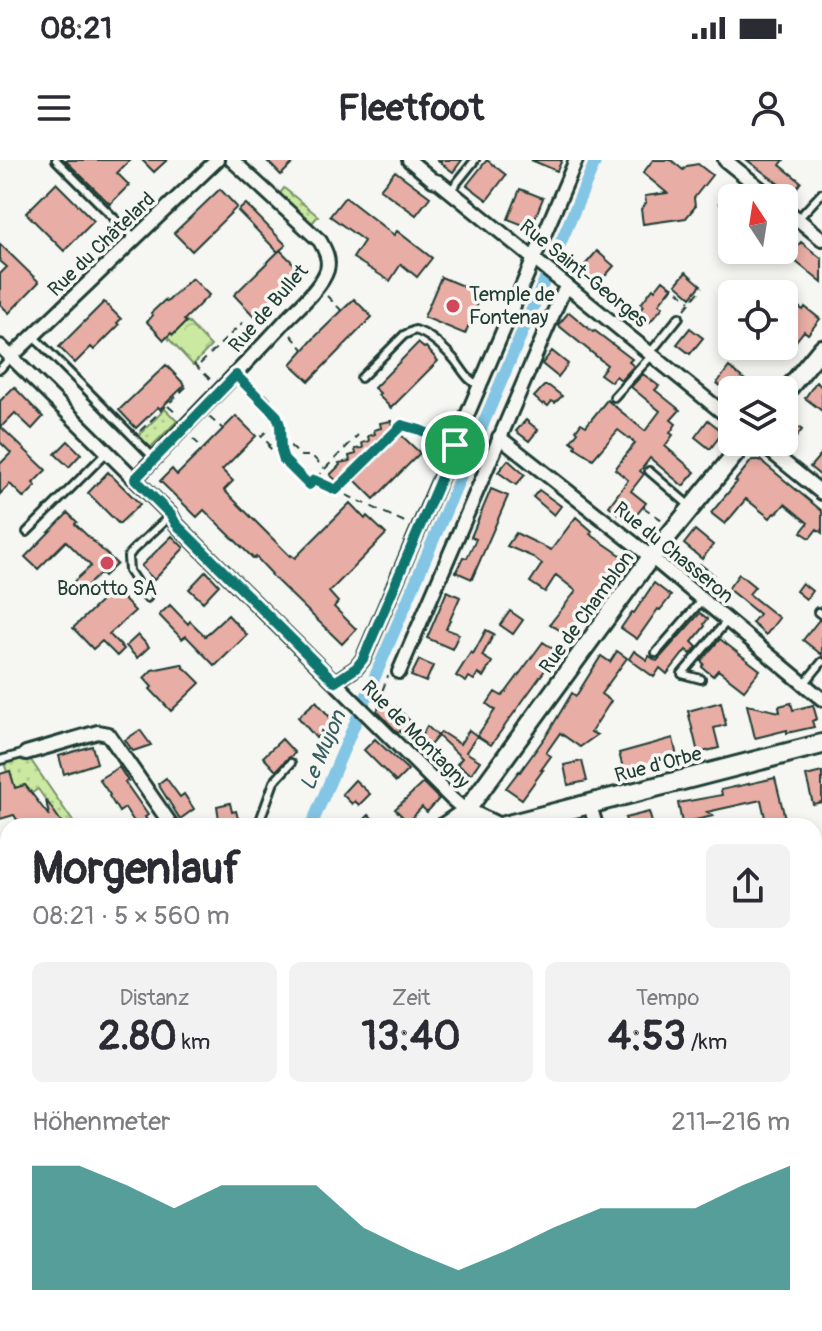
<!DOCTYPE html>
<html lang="de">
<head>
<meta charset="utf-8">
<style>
	body { margin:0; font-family:Pangolin,sans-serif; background:#f2f2f3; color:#2b2b33; height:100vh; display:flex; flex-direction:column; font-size:30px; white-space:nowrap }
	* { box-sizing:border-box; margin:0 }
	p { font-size:26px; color:#7c7c81 }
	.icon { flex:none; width:44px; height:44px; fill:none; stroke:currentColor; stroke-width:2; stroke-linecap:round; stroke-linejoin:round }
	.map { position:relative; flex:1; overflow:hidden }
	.details { position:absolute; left:0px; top:658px; width:822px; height:514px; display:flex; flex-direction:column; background:#fff; border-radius:24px 24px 0 0; box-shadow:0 4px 12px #0003 }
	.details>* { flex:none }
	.needle { width:52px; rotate:348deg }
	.controls { position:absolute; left:718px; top:24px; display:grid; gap:16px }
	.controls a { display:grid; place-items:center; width:80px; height:80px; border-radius:12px; background:#fff; box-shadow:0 4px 12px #0003; font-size:40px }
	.pin { position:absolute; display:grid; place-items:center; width:68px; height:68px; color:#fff; margin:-34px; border:4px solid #fff; border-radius:50%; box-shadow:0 2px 8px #0007 }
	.round { display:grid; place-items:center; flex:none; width:84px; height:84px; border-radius:12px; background:#f2f2f3 }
	.overview { display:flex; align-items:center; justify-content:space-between; height:136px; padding:0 32px }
	h1 { font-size:44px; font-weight:700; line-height:60px }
	.metrics { display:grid; grid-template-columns:repeat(3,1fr); gap:12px; height:136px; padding:8px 32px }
	.metrics div { display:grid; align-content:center; border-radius:12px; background:#f2f2f3; text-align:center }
	.metrics b { font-size:40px; font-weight:700 }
	.metrics small { font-size:22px; font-weight:400 }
	.metrics p { font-size:22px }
	.chart { height:224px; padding:16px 32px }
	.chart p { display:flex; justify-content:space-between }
	.chart svg { width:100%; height:144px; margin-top:8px; fill:#0f766e; opacity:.7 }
	.status { display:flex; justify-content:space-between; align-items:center; height:56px; padding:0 40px; background:#fff; direction:ltr }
	.status svg { height:22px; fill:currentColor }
	header { display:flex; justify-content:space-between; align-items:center; height:104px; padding:0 32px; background:#fff; font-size:36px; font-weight:700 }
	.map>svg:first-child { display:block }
	.grass { fill:url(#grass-dots); stroke:#75936a; stroke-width:2 }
	.park { fill:url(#park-crowns); stroke:#75936a; stroke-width:2 }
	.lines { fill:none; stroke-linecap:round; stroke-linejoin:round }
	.canal { stroke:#83c5e4; stroke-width:12 }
	.building { fill:#e8ada4; stroke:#1f3d34; stroke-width:2 }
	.service-casing { stroke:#1f3d34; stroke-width:12 }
	.minor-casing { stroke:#1f3d34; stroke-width:18 }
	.tertiary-casing { stroke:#1f3d34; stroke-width:22 }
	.secondary-casing { stroke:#1f3d34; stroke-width:24 }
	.path { stroke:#1f3d34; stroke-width:2; stroke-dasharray:8 6; stroke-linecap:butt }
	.service { stroke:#f6f6f2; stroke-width:6 }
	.minor { stroke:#f6f6f2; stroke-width:12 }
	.tertiary { stroke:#f6f6f2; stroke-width:16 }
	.secondary { stroke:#f6f6f2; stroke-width:18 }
	.route-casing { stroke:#fff; stroke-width:16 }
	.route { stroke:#0f766e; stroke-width:10 }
	.poi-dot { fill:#d1495b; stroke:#f6f6f2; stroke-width:3 }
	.labels { text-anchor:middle; stroke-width:7; stroke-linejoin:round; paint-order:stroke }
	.street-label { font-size:20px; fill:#1f3d34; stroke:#f6f6f2 }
	.poi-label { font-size:20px; fill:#1f3d34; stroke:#f6f6f2; text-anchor:start }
	.water-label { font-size:22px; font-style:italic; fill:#385f60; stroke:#f6f6f2 }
</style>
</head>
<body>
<div class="status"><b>08:21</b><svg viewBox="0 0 49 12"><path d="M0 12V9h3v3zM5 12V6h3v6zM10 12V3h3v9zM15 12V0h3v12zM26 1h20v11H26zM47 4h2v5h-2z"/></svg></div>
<header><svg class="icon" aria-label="menu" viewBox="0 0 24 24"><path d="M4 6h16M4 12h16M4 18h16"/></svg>Fleetfoot<svg class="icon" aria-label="person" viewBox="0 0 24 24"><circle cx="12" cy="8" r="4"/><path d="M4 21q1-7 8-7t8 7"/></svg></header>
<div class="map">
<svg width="822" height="1171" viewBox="0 0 822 1171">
	<defs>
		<pattern id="grass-dots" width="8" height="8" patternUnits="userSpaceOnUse" patternTransform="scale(2)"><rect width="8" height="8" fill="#cbe9a1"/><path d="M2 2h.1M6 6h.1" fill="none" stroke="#aec98b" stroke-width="1.8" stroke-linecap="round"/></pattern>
		<pattern id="park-crowns" width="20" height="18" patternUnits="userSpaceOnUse" patternTransform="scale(2)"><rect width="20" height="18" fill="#cbe9a1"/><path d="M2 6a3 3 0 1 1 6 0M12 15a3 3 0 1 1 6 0" fill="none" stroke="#aec98b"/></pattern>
	</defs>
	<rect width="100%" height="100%" fill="#f6f6f2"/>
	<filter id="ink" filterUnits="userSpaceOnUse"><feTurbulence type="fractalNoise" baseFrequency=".0125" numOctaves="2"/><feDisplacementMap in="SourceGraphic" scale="16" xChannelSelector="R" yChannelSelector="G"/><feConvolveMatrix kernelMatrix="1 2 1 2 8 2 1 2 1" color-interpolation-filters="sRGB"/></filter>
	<g filter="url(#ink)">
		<path class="grass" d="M284 28 318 56 312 63 279 35Z
			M165 249 177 261 150 288 138 276Z
			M28 596 76 666H64L38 629 32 633 25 625 15 628 10 611 7 612 4 603Z"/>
		<path class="park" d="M187 161 211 186 193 205 167 177 171 173 173 175Z"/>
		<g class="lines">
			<path class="canal" d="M311 666 596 0
				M95 1171 98 1164"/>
		</g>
		<path class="building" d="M65 0H130L117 13 129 25 110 44Z
			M142 0H167L154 12Z
			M266 0H296L281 15Z
			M437 0H462L453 12Z
			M487 0 506 15 487 40 467 25Z
			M531 0H562L557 11Z
			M653 0H671L683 10 687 6 698 4 712 15 694 38 695 47 686 58 643 64 641 49 646 43 645 36 667 33 643 13Z
			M747 0H784L780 5 801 22 792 34Z
			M395 11 430 37 416 55 380 29Z
			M56 23 94 61 64 91 26 53Z
			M732 26V53L719 43Z
			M220 29 237 47 192 91 174 73Z
			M520 29 543 38 531 68 508 59Z
			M345 37 394 75 397 71 432 98 417 117 401 104 390 121 353 98 364 81 330 56Z
			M246 44 286 85 278 92 238 51Z
			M801 82 822 99V123L789 96Z
			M0 84 39 122 9 153 0 144V114L7 107 0 101Z
			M280 90 302 112 254 156 234 135Z
			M597 91 614 106 596 126 579 112Z
			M686 112 701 125 691 137 676 124Z
			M441 117 482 134 465 174 424 157Z
			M192 118 209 135 184 160 186 162 173 175 171 173 164 180 147 162 153 155 151 153 165 140 167 142Z
			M663 120 672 127 659 144 663 147 650 162 638 153 643 146 641 144 653 128 655 130Z
			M354 139 372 157 309 221 291 204 316 176Z
			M104 142 121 159 117 163 119 165 94 190 91 187 75 203 59 187Z
			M796 145 803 150 805 147 820 159 808 174 804 171 784 196V178L795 164 786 157Z
			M569 152 593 172 595 171 632 199 629 202 634 206 621 220 616 216 611 222 600 214 607 205 558 165Z
			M690 168 703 178 690 194 677 184Z
			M418 183 424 188 426 187 438 201 391 248 378 235 380 233 374 228Z
			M552 191 568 204 558 217 542 204Z
			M166 205 185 225 160 249 158 247 136 268 119 250Z
			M729 207 746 221 739 230H732V236L717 223Z
			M643 214 659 226 655 230 680 250 671 260 676 264 670 273 673 275 665 286 695 312 683 326 650 298 640 311 644 314 631 331 646 343 630 363 609 346 628 320 615 309 635 283 618 270 593 299 575 287 576 285 571 281 578 272 576 270 581 263 586 266 607 240 645 271 660 251 631 227Z
			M816 222 822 227V251L805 238Z
			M544 226H549L562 236 555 243 552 241 548 246 544 243 543 245 534 237Z
			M14 227 43 257 32 269 15 253 1 267 46 310 33 323 36 326 24 338 10 324 0 334V304L11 293 0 282V241Z
			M236 256 256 276 222 310 233 321 224 330 290 396 291 395 295 398 350 343 365 359 367 356 386 374 329 432 338 442 334 447 356 469 342 484 271 415 272 414 256 397 254 399 204 350 197 357 160 321 172 309 177 315Z
			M784 256 802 270 785 291H784Z
			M526 260 538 270 529 281 516 271Z
			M708 260 723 272 710 289 695 277Z
			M391 261 392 266 337 321 330 315 340 305 339 303 350 301 349 296 356 294 355 289 363 288 362 283 369 281 368 276 375 274 374 270 381 268 380 263Z
			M401 275 420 293 374 339 355 320Z
			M68 281 81 294 69 307 55 294Z
			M822 293V317L810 307Z
			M508 300 525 315 516 325 498 312Z
			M752 300H760L822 351V373L817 369 810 378 801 372 808 363 785 344 776 354 774 353 770 358 746 339 725 364 711 353 737 322 735 321Z
			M108 312 140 344 119 364 88 333Z
			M491 329 508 336 472 419 456 412 463 397 467 398 476 379 471 377Z
			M539 330 561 346 554 355 533 337Z
			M68 353 77 362 75 364 117 404 104 416 101 413 79 433 71 424 91 406 66 381 38 409 25 397Z
			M576 357 592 371 590 374 625 398 592 445 589 443 567 475 550 464 576 431 556 415 545 432 530 422 542 404 533 397 507 386 516 373 551 390Z
			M695 370 713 385 702 399 684 384Z
			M172 376 184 388 154 420 141 406Z
			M700 404 714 415 705 425 692 413Z
			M206 411 219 425 203 442 189 429Z
			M739 414 755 427 749 434 779 458 766 475 752 463 759 454 728 429Z
			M654 423 671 436 660 450 658 449 637 479 621 468 632 452 634 453Z
			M802 423 812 431 806 439 796 431Z
			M114 429 135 451 109 474 124 489 117 496 102 481 93 489 73 468Z
			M447 431 460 437 446 469 459 474 452 489 427 478Z
			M170 445 188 464 190 461 205 476 228 455 247 475 215 506 186 476 182 479 159 455Z
			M510 451 523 460 513 474 500 465Z
			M700 453 708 459 704 464 705 466 692 482 697 487 691 494 686 490 667 514 660 508 654 517 629 499 634 491 647 500 649 496 657 501Z
			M819 460 822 461V495L803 480Z
			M486 470 494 474 482 496 492 502 483 517 478 513 474 520 469 517 466 522 456 516 471 492 473 494Z
			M138 475 149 487 137 498 126 486Z
			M720 479 760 510 744 530 718 510 713 516 702 507 704 504 701 501Z
			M543 482 558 492 491 585 477 576 495 550 487 544 495 532 502 536 506 532Z
			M617 491 627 498 601 534 611 541 591 572 597 575 580 587 560 573 546 593 551 596 541 610H543L522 639 506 628 519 611 520 612 548 573 572 533 576 536 601 496 610 502Z
			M419 500 433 506 426 522 411 516Z
			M182 504 184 508 186 509 200 523 171 551 150 529 152 527 144 518 152 510Z
			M316 541 334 562 316 578 298 557Z
			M382 541 392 551 396 547 414 565 411 574 420 578 427 566 438 576 423 593 400 571 398 573 377 551Z
			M721 542 726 565 714 568 719 588 698 593 688 551Z
			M791 543 793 550 813 545 817 559 812 561 814 567 787 573V570L755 578 747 545 780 552 779 546Z
			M140 570 151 585 133 591 125 580Z
			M469 570 477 576 466 592 480 601 471 614 457 604 462 598 438 576 441 572 460 584Z
			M673 578 677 597 624 612 619 593Z
			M282 579 295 593 287 599 276 611 263 597Z
			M375 579 408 610 396 622 364 590Z
			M92 586 97 603 64 614 59 596Z
			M582 601 587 621 568 625 564 605Z
			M119 607 128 621 125 622 148 655 145 657 151 666H137L125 648 119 652 109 636 110 635 99 619Z
			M10 611 15 628 25 625 49 656 46 640 64 666H21L14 655 0 659V614Z
			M822 612V642L813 644 806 616Z
			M166 618 180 637 184 634 194 649 180 659 158 624Z
			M775 618 787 666H767L761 640 707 652 713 656 682 663 678 643 722 635 721 630Z
			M355 620 370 634 359 645 355 641 352 644 342 634Z
			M423 623 439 639 427 652 422 647 408 662 395 649Z
			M230 643 232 652 236 651 240 666H220L217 646Z
			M649 652 653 666H628L625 658Z
			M369 655 380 666H358Z"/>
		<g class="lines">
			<g class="service-casing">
				<path id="service" d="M56 0 135 79
					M455 25 475 0
					M798 59 822 33
					M38 181 154 298
					M650 193 679 157
					M0 209 11 197
					M361 218 404 175 415 170C429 174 443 187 453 198 463 209 466 221 481 226
					M614 237 652 195
					M649 311 691 347
					M336 330 402 265 413 267 455 285
					M27 372 107 292
					M147 438 129 411 128 397 133 390 171 355
					M818 452 822 455
					M656 493 702 440
					M701 519 682 514 727 461
					M804 524 822 502
					M0 600 26 593
					M258 666 274 622 291 603
					M0 699 8 730
					M0 832 8 830
					M0 905 8 902"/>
			</g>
			<g class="minor-casing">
				<path id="minor" d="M409 0 433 20 439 22 732 260
					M725 0 772 38
					M784 48 822 79
					M0 186 171 355 176 364 452 639 466 651
					M11 197 217 0
					M499 277 651 397 822 539
					M759 282 822 333
					M135 319C185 265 238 213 288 158 300 146 322 126 327 110 330 99 325 90 320 81L232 0
					M399 512 560 138 567 126
					M335 522 356 508 363 499 576 0
					M26 593 98 572 108 574 172 666
					M590 645 596 666
					M814 833 822 839
					M814 1123 822 1121
					M679 1164 686 1171
					M109 1171 111 1164
					M729 1171 737 1164"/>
			</g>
			<g class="tertiary-casing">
				<path id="tertiary" d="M784 234 822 188
					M466 651 497 666
					M444 666 466 651 651 397 745 282"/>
			</g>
			<g class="secondary-casing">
				<path id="secondary" d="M504 666 822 584
					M0 800 8 798"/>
			</g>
			<path class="path" d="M493 131 505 136
				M668 133 673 127 690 141
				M327 136 341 150
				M685 149 703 127
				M291 175 303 189
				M194 204 211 220
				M200 204 243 162
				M245 224 279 260 281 290 284 300 309 325 314 320 329 327
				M252 230 262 231 271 240 272 251
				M168 246 178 255
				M209 257 223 269
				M140 271 188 225
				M266 272 261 276 269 284
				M280 274 268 286 283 300
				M280 276 301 296H312L324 308
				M193 279 204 289
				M315 319 358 275
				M346 335 409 364
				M643 347 662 360
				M377 544 388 516
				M341 1164 346 1171
				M660 1164 666 1171
				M812 1164 822 1170
				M650 1171 658 1164"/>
			<use href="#service" class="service"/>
			<use href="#minor" class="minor"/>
			<use href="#tertiary" class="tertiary"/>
			<use href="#secondary" class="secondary"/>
		</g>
	</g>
	<g class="lines" filter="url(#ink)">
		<g class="route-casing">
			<path id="route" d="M236 215 277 256 280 265 281 290 284 300 309 325 314 320 336 330 402 265 420 270 455 285 363 499 356 508 335 522 176 364 171 355 135 319Z"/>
		</g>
		<use href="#route" class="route"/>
	</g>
	<g class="poi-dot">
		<circle cx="453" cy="146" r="8"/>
		<circle cx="107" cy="403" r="8"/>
	</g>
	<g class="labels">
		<g class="street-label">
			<text transform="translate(101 84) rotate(-44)" y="7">Rue du Châtelard</text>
			<text transform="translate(584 113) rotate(39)" y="7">Rue Saint-Georges</text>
			<text transform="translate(268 148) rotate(-49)" y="7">Rue de Bullet</text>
			<text transform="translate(674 392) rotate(39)" y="7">Rue du Chasseron</text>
			<text transform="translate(586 452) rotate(-54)" y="7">Rue de Chamblon</text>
			<text transform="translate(416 574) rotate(45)" y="7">Rue de Montagny</text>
			<text transform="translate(658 604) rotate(-15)" y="7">Rue d'Orbe</text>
		</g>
		<g class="poi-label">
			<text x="469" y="141">Temple de<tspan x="469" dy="23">Fontenay</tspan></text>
			<text x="107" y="435" text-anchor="middle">Bonotto SA</text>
		</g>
		<g class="water-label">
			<text transform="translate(322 590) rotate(-67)" y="8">Le Mujon</text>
		</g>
	</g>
</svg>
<div class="controls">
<a><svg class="needle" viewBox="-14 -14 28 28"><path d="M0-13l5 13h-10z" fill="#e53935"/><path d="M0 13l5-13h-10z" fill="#7c7c81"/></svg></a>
<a><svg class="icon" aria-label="locate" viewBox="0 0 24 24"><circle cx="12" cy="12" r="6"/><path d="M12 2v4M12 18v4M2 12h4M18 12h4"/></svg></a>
<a><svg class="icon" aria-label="layers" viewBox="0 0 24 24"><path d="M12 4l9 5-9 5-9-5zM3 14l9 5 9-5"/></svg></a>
</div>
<div class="pin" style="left:455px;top:285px;background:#1e9e55"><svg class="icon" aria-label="arrive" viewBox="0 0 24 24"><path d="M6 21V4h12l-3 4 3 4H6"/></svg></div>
<section class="details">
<div class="overview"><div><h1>Morgenlauf</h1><p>08:21 · 5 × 560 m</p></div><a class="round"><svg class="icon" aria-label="share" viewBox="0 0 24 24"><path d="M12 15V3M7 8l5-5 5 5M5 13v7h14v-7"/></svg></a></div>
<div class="metrics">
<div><p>Distanz</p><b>2.80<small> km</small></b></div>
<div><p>Zeit</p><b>13:40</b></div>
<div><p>Tempo</p><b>4:53<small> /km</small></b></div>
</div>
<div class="chart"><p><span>Höhenmeter</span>211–216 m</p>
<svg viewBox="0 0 160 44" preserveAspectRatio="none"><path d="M0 44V6L10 6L20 12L30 19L40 12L50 12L60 12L70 25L80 32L90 38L100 32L110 25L120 19L130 19L140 19L150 12L160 6V44z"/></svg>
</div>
</section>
</div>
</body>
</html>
